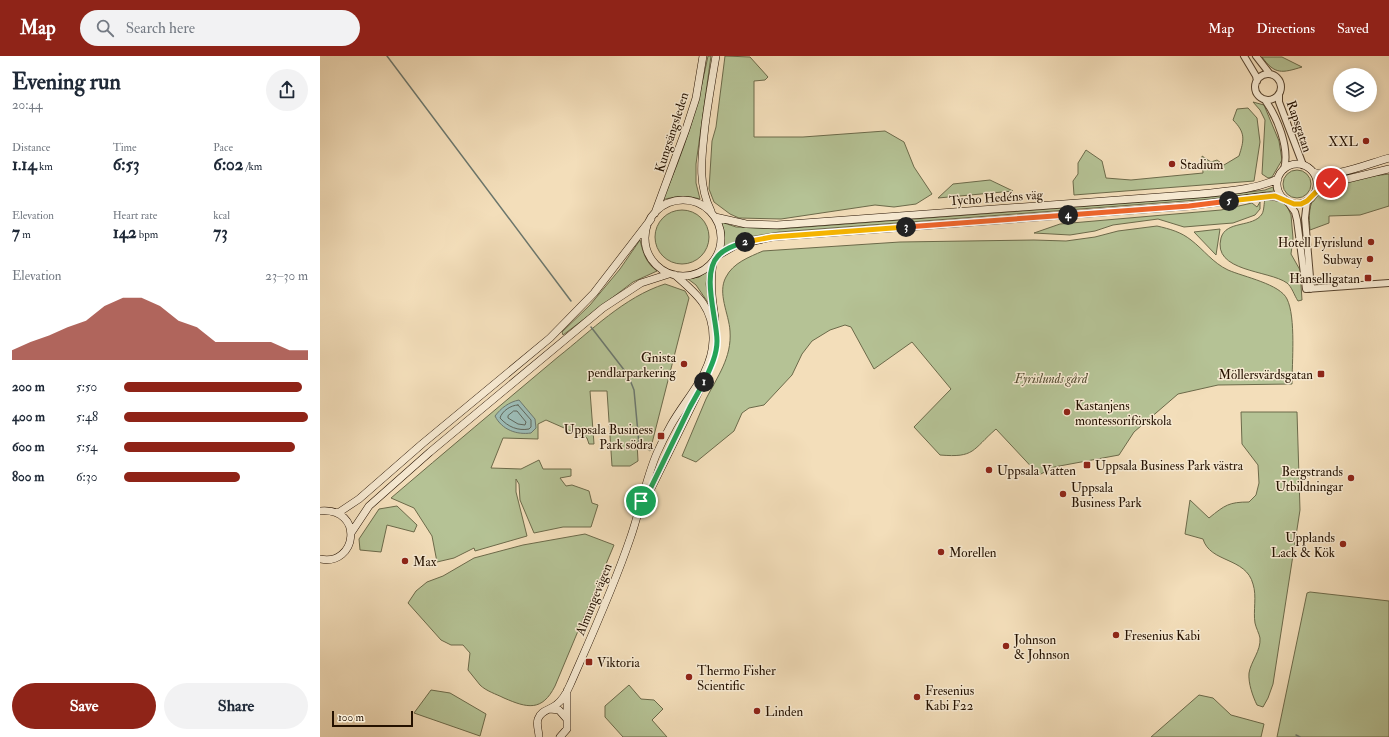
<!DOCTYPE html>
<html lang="en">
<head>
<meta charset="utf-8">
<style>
	body { margin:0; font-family:"IM FELL Double Pica",serif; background:#f2f2f3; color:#1f2937; height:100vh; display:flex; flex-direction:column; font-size:15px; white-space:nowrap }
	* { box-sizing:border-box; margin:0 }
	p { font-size:13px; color:#747a83 }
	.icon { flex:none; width:22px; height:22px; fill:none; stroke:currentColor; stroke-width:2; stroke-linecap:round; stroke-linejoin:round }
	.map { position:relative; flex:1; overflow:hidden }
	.panel { display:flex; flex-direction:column; background:#fff; width:320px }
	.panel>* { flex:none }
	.fabs { position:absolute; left:1013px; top:12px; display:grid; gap:8px }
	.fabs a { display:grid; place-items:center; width:44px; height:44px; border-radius:50%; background:#fff; box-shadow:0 2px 10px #0003; font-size:20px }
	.scale { position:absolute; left:12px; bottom:10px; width:81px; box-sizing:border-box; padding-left:4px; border:2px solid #241100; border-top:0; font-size:11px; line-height:14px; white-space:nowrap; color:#241100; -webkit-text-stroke:3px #f7ead2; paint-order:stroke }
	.pin { position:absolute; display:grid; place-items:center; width:34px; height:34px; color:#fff; margin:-17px; border:2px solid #fff; border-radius:50%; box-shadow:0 1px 4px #0007 }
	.km { position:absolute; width:20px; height:20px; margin:-10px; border-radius:50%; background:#222; color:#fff; font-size:11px; line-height:20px; text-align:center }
	.round { display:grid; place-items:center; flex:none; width:42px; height:42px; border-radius:21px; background:#f2f2f3 }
	.summary { display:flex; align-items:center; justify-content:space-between; height:68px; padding:0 12px }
	h1 { font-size:22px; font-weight:700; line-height:30px }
	.stats { display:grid; grid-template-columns:repeat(3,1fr); gap:6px; height:68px; padding:4px 12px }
	.stats div { display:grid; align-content:center }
	.stats b { font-size:17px; font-weight:700 }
	.stats small { font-size:11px; font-weight:400 }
	.stats p { font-size:11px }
	.chart { height:112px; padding:8px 12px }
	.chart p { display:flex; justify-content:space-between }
	.chart svg { width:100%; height:72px; margin-top:4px; fill:#8f2418; opacity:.7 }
	.cta { display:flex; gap:8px; margin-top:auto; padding:8px 12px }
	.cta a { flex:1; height:46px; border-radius:24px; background:#8f2418; color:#fff; font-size:16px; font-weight:700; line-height:46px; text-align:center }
	.cta a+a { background:#f2f2f3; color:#1f2937 }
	ul { padding:0 12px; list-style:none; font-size:13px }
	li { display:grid; grid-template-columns:64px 48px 1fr; align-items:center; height:30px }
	li i { height:10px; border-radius:5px; background:#8f2418 }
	header { display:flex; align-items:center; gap:24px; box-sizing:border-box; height:56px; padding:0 20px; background:#8f2418; color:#fff }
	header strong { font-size:19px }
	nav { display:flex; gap:22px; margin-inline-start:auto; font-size:14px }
	.search { width:280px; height:36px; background:#f2f2f3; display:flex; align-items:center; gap:10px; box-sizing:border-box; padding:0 14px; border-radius:22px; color:#747a83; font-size:15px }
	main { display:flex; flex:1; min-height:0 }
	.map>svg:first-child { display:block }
	.green { fill:#b5c295; stroke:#6c6a4a }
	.water { fill:#9cbbb5; stroke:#6c776d }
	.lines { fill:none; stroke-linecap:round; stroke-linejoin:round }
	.shore { stroke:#60665a; stroke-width:1 }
	.stream { stroke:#6c776d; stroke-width:1.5 }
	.tertiary-casing { stroke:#58442e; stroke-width:8 }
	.secondary-casing { stroke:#241100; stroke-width:8 }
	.tertiary { stroke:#f7ead2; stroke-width:6 }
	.secondary { stroke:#f7ead2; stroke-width:7 }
	.split-1-casing { stroke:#fff; stroke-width:8 }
	.split-2-casing { stroke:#fff; stroke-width:8 }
	.split-3-casing { stroke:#fff; stroke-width:8 }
	.split-4-casing { stroke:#fff; stroke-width:8 }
	.split-5-casing { stroke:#fff; stroke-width:8 }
	.split-6-casing { stroke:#fff; stroke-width:8 }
	.split-1 { stroke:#22a559; stroke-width:5 }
	.split-2 { stroke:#22a559; stroke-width:5 }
	.split-3 { stroke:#f5b400; stroke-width:5 }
	.split-4 { stroke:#f0652b; stroke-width:5 }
	.split-5 { stroke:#f0652b; stroke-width:5 }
	.split-6 { stroke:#f5b400; stroke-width:5 }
	.poi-dot { fill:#8f2418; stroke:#f7ead2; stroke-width:1.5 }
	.labels { text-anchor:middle; stroke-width:3; stroke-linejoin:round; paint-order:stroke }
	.street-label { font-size:13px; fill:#241100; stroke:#f7ead2 }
	.poi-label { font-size:13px; fill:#241100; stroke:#f7ead2; text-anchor:start }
	.park-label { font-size:13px; font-style:italic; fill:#574f34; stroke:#f7ead2 }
</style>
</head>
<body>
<header>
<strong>Map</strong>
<div class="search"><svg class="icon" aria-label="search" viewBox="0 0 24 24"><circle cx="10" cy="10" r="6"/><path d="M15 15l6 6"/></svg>Search here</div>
<nav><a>Map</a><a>Directions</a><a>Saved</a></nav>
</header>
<main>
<section class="panel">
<div class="summary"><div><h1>Evening run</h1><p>20:44</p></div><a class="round"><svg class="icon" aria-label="share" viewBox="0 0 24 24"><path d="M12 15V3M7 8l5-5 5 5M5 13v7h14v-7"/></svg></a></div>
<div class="stats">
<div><p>Distance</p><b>1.14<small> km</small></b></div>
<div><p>Time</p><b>6:53</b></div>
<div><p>Pace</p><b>6:02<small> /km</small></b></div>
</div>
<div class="stats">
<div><p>Elevation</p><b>7<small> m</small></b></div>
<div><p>Heart rate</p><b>142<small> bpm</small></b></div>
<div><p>kcal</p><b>73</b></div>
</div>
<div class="chart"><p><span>Elevation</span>23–30 m</p>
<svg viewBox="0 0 160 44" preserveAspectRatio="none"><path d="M0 44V38L10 33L20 29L30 24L40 20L50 11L60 6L70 6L80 11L90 20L100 24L110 33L120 33L130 33L140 33L150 38L160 38V44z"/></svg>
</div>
<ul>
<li><b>200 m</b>5:50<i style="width:97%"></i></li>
<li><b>400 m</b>5:48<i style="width:100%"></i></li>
<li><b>600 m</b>5:54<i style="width:93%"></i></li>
<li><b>800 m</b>6:30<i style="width:63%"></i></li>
</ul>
<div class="cta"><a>Save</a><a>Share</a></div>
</section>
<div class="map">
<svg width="1069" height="681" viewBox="0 0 1069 681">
	<rect width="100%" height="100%" fill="#f3deba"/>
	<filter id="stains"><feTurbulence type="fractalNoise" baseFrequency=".005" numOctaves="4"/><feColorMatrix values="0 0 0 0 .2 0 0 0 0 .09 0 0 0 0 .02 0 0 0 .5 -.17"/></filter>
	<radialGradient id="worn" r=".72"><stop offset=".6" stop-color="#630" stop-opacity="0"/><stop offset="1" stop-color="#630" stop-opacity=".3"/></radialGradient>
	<path class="green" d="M388 0H391L376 108V127L380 143C366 139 356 140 342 144 364 97 378 50 388 0Z
		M405 0 430 1 448 21 445 24 434 25V81H483L565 75 584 86 594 111 612 138 596 148 574 151 555 149 461 163 419 162 410 158 394 146 389 133 392 85 396 71Z
		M942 1H962L982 11C962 17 955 19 942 1Z
		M933 46 944 49 959 85 962 104 952 121 948 122 942 118 945 64 940 54Z
		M928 52 937 62 940 86 934 125 754 139 753 125 758 118V107L766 94 782 105 786 122 811 124 883 117 882 100 891 106 897 104 904 109 919 100C924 84 926 77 913 64L917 53Z
		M963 128a14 14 0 1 1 28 0a14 14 0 1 1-28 0Z
		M1069 118V150L1040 159 1009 160V167L990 174C989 162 988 147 997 138 1013 122 1048 121 1069 118Z
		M670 124 693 135 618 142 633 128Z
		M953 131 954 135 891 143 459 176 429 181 403 191 404 176 401 166 416 171 459 173 892 141 945 134Z
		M952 142 961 145 967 150 971 159 973 182 971 198 980 214 982 244 978 245C974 239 972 231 967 227 949 214 892 216 901 182 906 164 933 172 942 158 944 155 944 147 945 143Z
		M940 146V153L935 159 913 167 900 168 864 171 838 163 793 169 775 175 750 179 714 177 740 168 901 154 932 147 937 151Z
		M335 181a27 27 0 1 1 54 0a27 27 0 1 1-54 0Z
		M837 170C850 173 861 176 871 184 884 194 893 207 908 214 924 221 960 228 967 243 976 261 972 307 972 328L898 329 858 338 814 376 799 399 734 411 719 419 676 373C652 394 655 402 620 399L594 371 631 333 592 286 554 313 531 271 525 269 510 274 492 285 482 298 472 319 444 349 429 352 422 357 414 375 376 406 362 400C370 381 378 362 386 343 397 321 412 302 410 275 409 258 397 237 406 221 413 207 429 201 443 195L580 186 714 184 746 185 775 181 798 175Z
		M900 173 896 199 874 176Z
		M320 184C323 197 326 207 337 215L313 226 243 279 242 276 270 249 300 213Z
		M388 215 386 228 389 248 376 229 368 223 379 221Z
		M345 228 365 235 369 242 330 395 317 386 318 405 310 410H292L287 335H270L274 388H269L267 382 226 364 218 368V383L183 382 171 412 201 413 219 404 223 413H251V420L240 422 246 430 252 429 269 435 272 447 278 449 271 471H243L214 477 200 444 199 428 196 423V436L207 480 155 495 154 492 134 502 117 506 112 480 94 452 71 442C126 395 182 348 238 301 271 275 304 241 345 228Z
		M921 356H977L980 454 953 628 948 642 943 651 937 649C933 641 928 627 929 617 931 605 941 595 940 582 939 577 936 572 935 567 933 555 937 540 933 528 926 501 890 507 883 483L865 478 870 444 889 462C905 449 909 446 929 446L936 439 939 427 938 409 922 388Z
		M77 450 97 469 94 476 67 469 61 496 40 494 39 483 59 453Z
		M265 478 294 489 235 630C222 656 207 652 184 642 176 638 166 635 160 629 156 624 152 619 148 614L150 597 143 589H131L121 584 88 547 96 535 107 526 123 520 154 502 203 489Z
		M990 536 1069 545V681H957L987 537Z
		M309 629 321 643 334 644 343 653 332 664 347 681H303L285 661V650Z
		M111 634 130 637 166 658 160 680 94 657Z
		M879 639 893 642 911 659 944 668 941 681H831Z"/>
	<path class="water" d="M199 344 215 363 216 372 211 377C197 379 182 374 175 360 181 352 189 346 199 344Z"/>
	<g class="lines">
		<path class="shore" d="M198 349 211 364V371L209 373C198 375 188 371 180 362 182 355 191 349 198 349Z
			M194 355H197L206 366 205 369 198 368 188 362V360Z"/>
		<path class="stream" d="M67 0 251 245
			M271 271 308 319 314 334 319 388 322 392
			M976 679 980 681"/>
		<g class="tertiary-casing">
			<path id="tertiary" d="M924 0 936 20 937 25
				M936 0 950 18
				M935 31a13 13 0 1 1 26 0a13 13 0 1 1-26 0Z
				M959 38V46L983 109
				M945 44C957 61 970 92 964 113
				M967 145 975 156 977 164 986 233 1069 227
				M987 145 985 162 991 233"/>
		</g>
		<g class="secondary-casing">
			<path id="secondary" d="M957 128a20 20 0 1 1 40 0a20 20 0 1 1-40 0Z
				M993 116C1010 124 1050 107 1069 102
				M996 136 1011 127 1069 113
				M325 182a38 38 0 1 1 76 0a38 38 0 1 1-76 0Z
				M391 155C377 127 382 100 385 70 388 47 392 23 396 0
				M335 157 366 73 376 42 383 0
				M395 161 426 168 457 169 880 138C907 135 933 134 958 123
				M397 200 416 189 452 181 869 150 947 140 963 142
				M393 206C390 226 392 243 395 262
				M322 451 379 335
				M0 455C45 451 37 511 0 503
				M18 457 39 443 102 388 230 282 274 237 331 163
				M31 477 49 450 110 396 283 252 321 227 349 218
				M230 653 239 654 246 662
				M219 681C219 675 216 669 218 663 221 654 230 654 236 649 243 644 247 636 250 629 271 581 293 533 310 483 320 455 325 425 337 397 341 388 346 378 351 369 366 342 392 318 393 284 394 252 377 238 355 219
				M240 681 247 673V635"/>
		</g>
		<use href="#tertiary" class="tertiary"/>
		<use href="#secondary" class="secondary"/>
	</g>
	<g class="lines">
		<g class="split-1-casing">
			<path id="split-1" d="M321 445 318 458 370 351 384 326"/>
		</g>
		<g class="split-2-casing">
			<path id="split-2" d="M384 326C390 313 397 299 397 285 397 263 381 217 398 200 405 192 416 189 425 186"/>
		</g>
		<g class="split-3-casing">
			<path id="split-3" d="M425 186 452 181 586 171"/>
		</g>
		<g class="split-4-casing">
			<path id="split-4" d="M586 171 748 159"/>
		</g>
		<g class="split-5-casing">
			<path id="split-5" d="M748 159 869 150 909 145"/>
		</g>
		<g class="split-6-casing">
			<path id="split-6" d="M909 145 955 140 974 148H981L987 145 996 136 1011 127"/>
		</g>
		<use href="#split-1" class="split-1"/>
		<use href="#split-2" class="split-2"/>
		<use href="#split-3" class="split-3"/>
		<use href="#split-4" class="split-4"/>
		<use href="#split-5" class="split-5"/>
		<use href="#split-6" class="split-6"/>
	</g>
	<g class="poi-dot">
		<circle cx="1046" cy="85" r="4"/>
		<circle cx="852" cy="108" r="4"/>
		<circle cx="1051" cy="186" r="4"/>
		<circle cx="1050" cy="203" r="4"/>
		<rect x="1044" y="218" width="8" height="8" rx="2"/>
		<circle cx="364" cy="308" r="4"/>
		<rect x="997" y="314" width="8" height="8" rx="2"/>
		<circle cx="747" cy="356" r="4"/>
		<rect x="337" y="376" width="8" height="8" rx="2"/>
		<rect x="763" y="405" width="8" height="8" rx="2"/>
		<circle cx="669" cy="414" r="4"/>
		<circle cx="1031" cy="422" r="4"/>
		<circle cx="743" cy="438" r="4"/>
		<circle cx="1023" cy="488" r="4"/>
		<circle cx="621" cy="496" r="4"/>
		<circle cx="85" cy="505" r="4"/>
		<circle cx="796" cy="579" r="4"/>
		<circle cx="686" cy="590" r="4"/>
		<rect x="265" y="602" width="8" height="8" rx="2"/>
		<circle cx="369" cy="621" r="4"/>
		<circle cx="597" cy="641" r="4"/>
		<circle cx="437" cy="655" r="4"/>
	</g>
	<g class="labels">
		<g class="street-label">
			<text transform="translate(980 70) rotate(71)" y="5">Rapsgatan</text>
			<text transform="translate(351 76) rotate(-72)" y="5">Kungsängsleden</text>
			<text transform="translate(676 141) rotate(-4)" y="5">Tycho Hedéns väg</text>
			<text transform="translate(273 543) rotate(-68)" y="5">Almungevägen</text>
		</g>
		<g class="poi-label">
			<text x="1038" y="90" text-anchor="end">XXL</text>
			<text x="860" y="113">Stadium</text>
			<text x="1043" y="191" text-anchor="end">Hotell Fyrislund</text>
			<text x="1042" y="208" text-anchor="end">Subway</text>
			<text x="1040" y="227" text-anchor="end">Hanselligatan</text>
			<text x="356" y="306" text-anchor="end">Gnista<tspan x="356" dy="15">pendlarparkering</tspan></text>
			<text x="993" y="323" text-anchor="end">Möllersvärdsgatan</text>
			<text x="755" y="354">Kastanjens<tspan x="755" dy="15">montessoriförskola</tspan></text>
			<text x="333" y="378" text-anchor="end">Uppsala Business<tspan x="333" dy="15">Park södra</tspan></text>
			<text x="775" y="414">Uppsala Business Park västra</text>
			<text x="677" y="419">Uppsala Vatten</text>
			<text x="1023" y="420" text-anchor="end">Bergstrands<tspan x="1023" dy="15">Utbildningar</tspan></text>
			<text x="751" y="436">Uppsala<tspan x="751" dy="15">Business Park</tspan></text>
			<text x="1015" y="486" text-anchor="end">Upplands<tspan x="1015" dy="15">Lack &amp; Kök</tspan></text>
			<text x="629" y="501">Morellen</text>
			<text x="93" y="510">Max</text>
			<text x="804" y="584">Fresenius Kabi</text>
			<text x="694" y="588">Johnson<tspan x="694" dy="15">&amp; Johnson</tspan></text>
			<text x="277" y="611">Viktoria</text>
			<text x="377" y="619">Thermo Fisher<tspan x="377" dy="15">Scientific</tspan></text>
			<text x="605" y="639">Fresenius<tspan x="605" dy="15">Kabi F22</tspan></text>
			<text x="445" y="660">Linden</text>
		</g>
		<g class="park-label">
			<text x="731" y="327">Fyrislunds gård</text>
		</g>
	</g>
	<rect width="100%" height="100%" filter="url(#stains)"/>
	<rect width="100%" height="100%" fill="url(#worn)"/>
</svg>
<div class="fabs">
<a><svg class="icon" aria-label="layers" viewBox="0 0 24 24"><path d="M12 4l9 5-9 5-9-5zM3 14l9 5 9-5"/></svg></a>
</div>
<div class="scale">100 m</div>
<div class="pin" style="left:321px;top:445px;background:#1e9e55"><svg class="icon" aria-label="arrive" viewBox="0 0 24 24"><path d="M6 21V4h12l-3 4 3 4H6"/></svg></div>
<div class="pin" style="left:1011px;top:127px;background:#d93025"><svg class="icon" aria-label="check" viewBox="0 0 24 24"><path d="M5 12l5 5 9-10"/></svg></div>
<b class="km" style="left:384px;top:326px">1</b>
<b class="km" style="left:425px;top:186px">2</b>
<b class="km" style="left:586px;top:171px">3</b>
<b class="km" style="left:748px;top:159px">4</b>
<b class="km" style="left:909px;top:145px">5</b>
</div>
</main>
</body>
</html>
